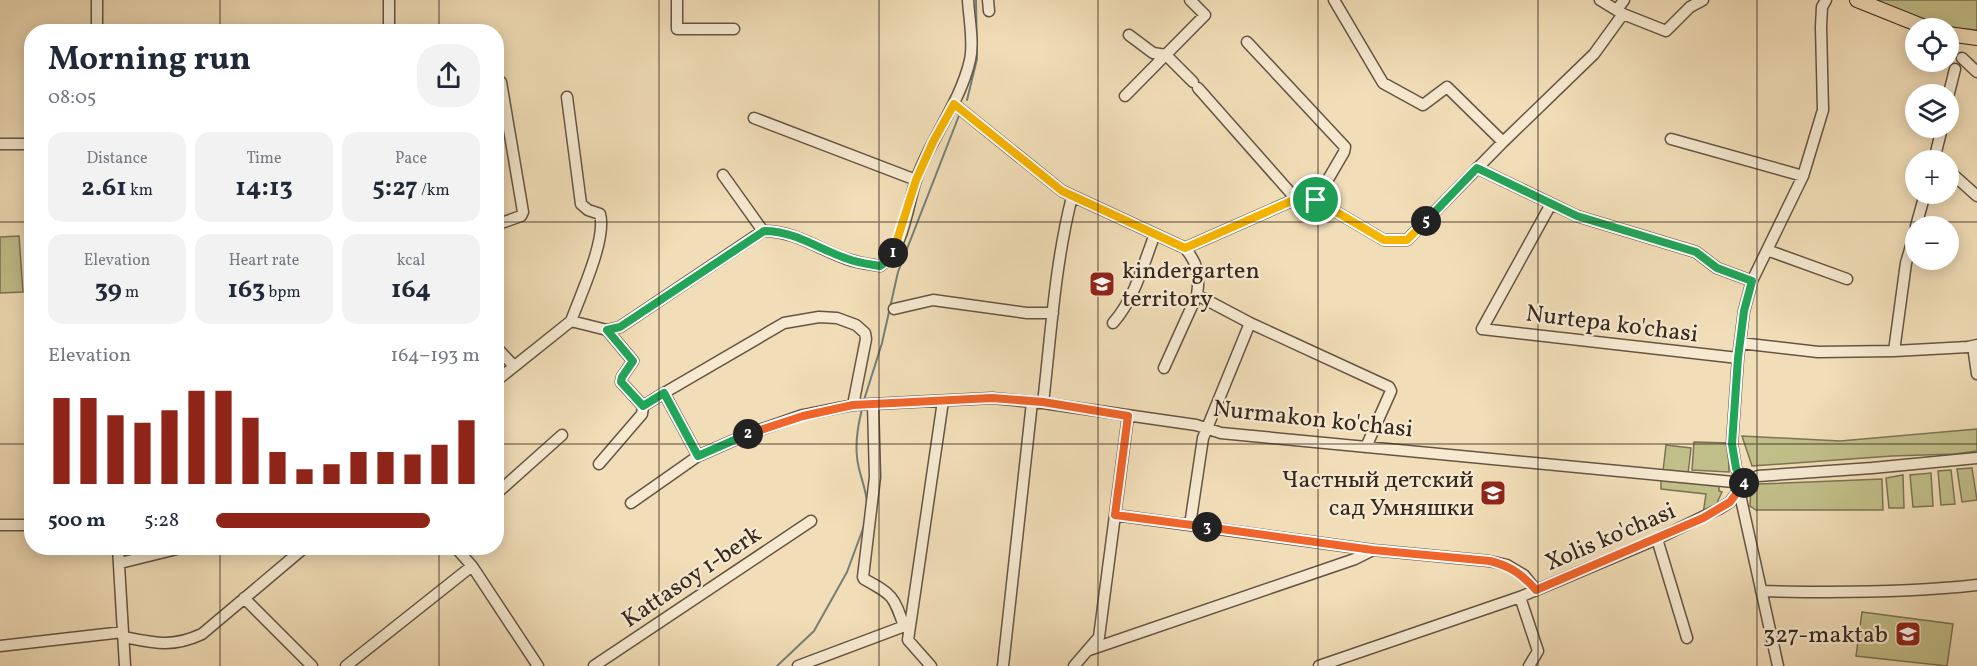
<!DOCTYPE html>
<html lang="en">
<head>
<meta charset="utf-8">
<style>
	body { margin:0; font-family:Vollkorn,serif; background:#f2f2f3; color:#1f2937; height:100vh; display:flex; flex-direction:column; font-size:22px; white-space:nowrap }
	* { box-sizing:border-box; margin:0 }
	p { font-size:20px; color:#747a83 }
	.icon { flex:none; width:33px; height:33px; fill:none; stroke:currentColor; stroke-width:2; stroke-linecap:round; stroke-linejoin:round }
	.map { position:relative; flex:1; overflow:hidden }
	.side { position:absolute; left:24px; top:24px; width:480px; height:531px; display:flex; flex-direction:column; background:#fff; border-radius:24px; box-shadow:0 3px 15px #0003 }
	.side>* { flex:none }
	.fabs { position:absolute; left:1905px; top:18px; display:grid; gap:12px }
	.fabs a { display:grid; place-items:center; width:54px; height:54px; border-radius:50%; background:#fff; box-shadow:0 3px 15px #0003; font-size:30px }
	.pin { position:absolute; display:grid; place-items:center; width:51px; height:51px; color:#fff; margin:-26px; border:3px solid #fff; border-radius:50%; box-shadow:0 2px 6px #0007 }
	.km { position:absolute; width:30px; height:30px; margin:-15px; border-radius:50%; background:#222; color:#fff; font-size:16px; line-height:30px; text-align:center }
	.round { display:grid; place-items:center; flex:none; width:63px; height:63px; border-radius:24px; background:#f2f2f3 }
	.overview { display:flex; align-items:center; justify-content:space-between; height:102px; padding:0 24px }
	h1 { font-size:33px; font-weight:700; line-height:45px }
	.stats { display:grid; grid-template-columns:repeat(3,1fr); gap:9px; height:102px; padding:6px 24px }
	.stats div { display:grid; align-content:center; border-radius:15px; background:#f2f2f3; text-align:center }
	.stats b { font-size:26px; font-weight:700 }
	.stats small { font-size:16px; font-weight:400 }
	.stats p { font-size:16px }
	.chart { height:168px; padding:12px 24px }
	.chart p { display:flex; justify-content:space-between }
	.chart svg { width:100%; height:108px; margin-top:6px; stroke:#8f2418; stroke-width:6 }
	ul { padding:0 24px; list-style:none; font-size:20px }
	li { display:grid; grid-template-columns:96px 72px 1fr; align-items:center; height:45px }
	li i { height:15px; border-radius:8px; background:#8f2418 }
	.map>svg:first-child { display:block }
	.green { fill:#c1bf89; stroke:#7b7454; stroke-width:1.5 }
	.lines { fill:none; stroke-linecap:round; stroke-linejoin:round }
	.stream { stroke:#728078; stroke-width:2 }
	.minor-casing { stroke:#645545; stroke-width:13 }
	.major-casing { stroke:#35281f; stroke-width:16 }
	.minor { stroke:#f6e9d0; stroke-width:10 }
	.major { stroke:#f1ddb7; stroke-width:14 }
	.split-1-casing { stroke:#fff; stroke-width:12 }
	.split-2-casing { stroke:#fff; stroke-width:12 }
	.split-3-casing { stroke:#fff; stroke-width:12 }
	.split-4-casing { stroke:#fff; stroke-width:12 }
	.split-5-casing { stroke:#fff; stroke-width:12 }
	.split-6-casing { stroke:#fff; stroke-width:12 }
	.split-1 { stroke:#f5b400; stroke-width:8 }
	.split-2 { stroke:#22a559; stroke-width:8 }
	.split-3 { stroke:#f0652b; stroke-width:8 }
	.split-4 { stroke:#f0652b; stroke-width:8 }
	.split-5 { stroke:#22a559; stroke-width:8 }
	.split-6 { stroke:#f5b400; stroke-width:8 }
	.grid { fill:none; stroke:#35281f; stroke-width:1.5; stroke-opacity:0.55 }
	.labels { text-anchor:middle; stroke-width:4.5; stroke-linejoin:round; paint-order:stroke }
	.poi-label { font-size:24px; fill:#35281f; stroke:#f6e9d0; text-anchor:end }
	.street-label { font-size:24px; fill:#35281f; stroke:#f6e9d0 }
</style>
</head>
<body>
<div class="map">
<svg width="1977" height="666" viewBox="0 0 1977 666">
	<rect width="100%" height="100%" fill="#f1ddb7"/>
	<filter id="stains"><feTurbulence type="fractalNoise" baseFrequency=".00333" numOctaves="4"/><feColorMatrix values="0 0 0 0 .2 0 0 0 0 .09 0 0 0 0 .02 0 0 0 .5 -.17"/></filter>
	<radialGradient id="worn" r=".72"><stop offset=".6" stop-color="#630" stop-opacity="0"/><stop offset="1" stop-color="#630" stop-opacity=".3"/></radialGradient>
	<path class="green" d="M1873 0H1977V30L1953 28 1912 18Z
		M19 236 23 292 0 293V237Z
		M1977 429V451L1955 454 1892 456 1752 466 1742 436 1840 441Z
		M1694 442 1728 443 1729 472 1692 470Z
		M1666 445 1691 448 1688 474 1663 471Z
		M1972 468 1977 500 1962 502 1957 469Z
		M1951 470 1955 504 1941 505 1938 471Z
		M1931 473 1933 506 1913 507 1910 475Z
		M1903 475 1904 508H1889L1886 478Z
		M1661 478 1719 483V491L1722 492 1715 507 1703 514 1706 494 1661 489Z
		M1882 479 1883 510H1756L1750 506 1751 489 1759 484Z
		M1862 612 1953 624 1947 666 1856 656Z"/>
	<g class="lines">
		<path class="stream" d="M967 100 977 59 976 0
			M864 400 882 343 898 272 960 113
			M862 409C858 425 855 440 857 457 858 472 866 487 867 503
			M777 666 814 631 847 572 864 526"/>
		<g class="minor-casing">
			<path id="minor" d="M389 0V32
				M677 0V29H734
				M988 0 989 11
				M1334 0 1383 83 1423 105 1447 87 1503 142
				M1600 0 1623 14 1666 31 1690 7 1703 0
				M1617 10 1624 0
				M97 32V0
				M1129 35 1153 53 1166 55 1193 82
				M1247 42 1345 147 1344 152 1316 200
				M1962 58 1977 72
				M1198 88 1296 199
				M1125 96 1205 15 1190 0
				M567 97 581 204 588 210 600 214C607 239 580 296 571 321
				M1948 97 1955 69
				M954 104 1062 191 1185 248C1198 264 1200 275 1197 295L1250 323 1389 387 1391 391 1366 447
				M754 118 916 180
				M1671 139 1803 176
				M0 144H32
				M1934 160 1942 128
				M1477 168 1577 216 1696 252 1717 268 1752 281
				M1948 170 1977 196
				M723 175 763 231
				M1551 204 1482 329 1738 358
				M496 225 521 216 523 212 501 82
				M1916 226 1925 194
				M1185 248 1296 199 1316 200 1384 240H1407L1503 142 1594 54 1623 14
				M1767 250 1847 279
				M894 309 933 300 1027 313H1053
				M571 321 607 330 620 327 763 231C796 231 818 249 847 259 858 263 869 264 880 266 903 250 907 209 915 183 929 140 960 104 970 60 974 42 969 19 968 0
				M1113 323C1135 298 1143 265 1155 234
				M607 330 633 361 622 377 621 382 643 406 664 393 698 456
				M1740 343 1818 352 1894 351 1968 347 1977 345
				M496 347 514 366
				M1894 351 1906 263 1916 229
				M1974 353 1977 374
				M1164 368 1197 295
				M496 381 571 321
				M664 393 784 323 819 317 837 318 856 325 865 333 866 339 853 405
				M1043 403C1051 334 1055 263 1072 197
				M873 405 875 477 863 577 864 579C893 595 893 595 904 626
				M599 464 642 414 643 406
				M1744 483 1736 468 1732 444 1738 358 1744 311 1752 281 1803 176 1823 110 1821 27 1822 7 1826 0
				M1739 490 1778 666
				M496 494 562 435
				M631 503 698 456 748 434 803 415 853 405 992 398 1043 403 1196 425 1221 433 1744 483 1758 476 1872 468 1977 458
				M1115 515 1373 550
				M0 525H32
				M1190 525 1203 438 1250 323
				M1657 539 1687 638
				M118 548 125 666
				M456 548 472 566 538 666
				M120 563 181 548
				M1761 591C1833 593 1905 593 1977 585
				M1520 597 1538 651 1529 666
				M244 598 312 666
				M124 637C154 643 172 648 202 634L304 548
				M0 646 123 632
				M1089 650 1355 559 1373 550 1489 561 1507 565 1524 575 1536 590
				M346 666 472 566
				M594 666 811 521
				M798 666 910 624
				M931 666 908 640 943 401
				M1003 666 1032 402
				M1074 666 1099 637 1128 416
				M1319 666 1520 597 1657 539 1719 509 1730 502 1744 483"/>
		</g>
		<g class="major-casing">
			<path id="major" d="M1857 0 1927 28
				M1948 34 1977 38"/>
		</g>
		<use href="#minor" class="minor"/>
		<use href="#major" class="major"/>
	</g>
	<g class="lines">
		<g class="split-1-casing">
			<path id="split-1" d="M893 253 916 180 933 142 954 104 1062 191 1185 248 1296 199 1316 200"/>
		</g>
		<g class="split-2-casing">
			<path id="split-2" d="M748 434 698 456 664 393 643 406 621 382 622 377 633 361 607 330 620 327 764 231C796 231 818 249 848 259 858 263 869 264 880 266L888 260 893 253"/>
		</g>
		<g class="split-3-casing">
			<path id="split-3" d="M748 434 803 416 853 405 992 398 1043 402 1128 416 1115 515 1207 527"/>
		</g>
		<g class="split-4-casing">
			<path id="split-4" d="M1207 527 1373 550 1490 561C1510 566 1522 574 1536 590L1703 518 1730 502 1744 483"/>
		</g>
		<g class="split-5-casing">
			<path id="split-5" d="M1426 221 1477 168 1577 216 1696 252 1717 268 1752 281 1744 311 1738 358 1732 444 1736 468 1744 483"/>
		</g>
		<g class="split-6-casing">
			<path id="split-6" d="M1316 200 1384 240H1407L1426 221"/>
		</g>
		<use href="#split-1" class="split-1"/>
		<use href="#split-2" class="split-2"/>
		<use href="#split-3" class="split-3"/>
		<use href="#split-4" class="split-4"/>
		<use href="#split-5" class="split-5"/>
		<use href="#split-6" class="split-6"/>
	</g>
	<path class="grid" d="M220 0V32M439 0V32M659 0V666M879 0V666M1098 0V666M1318 0V666M1538 0V666M1757 0V666M0 222H32M496 222H1977M0 444H32M496 444H1977M220 548V666M439 548V666"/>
	<defs>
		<g id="school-square" transform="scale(1.35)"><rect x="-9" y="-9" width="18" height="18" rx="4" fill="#8f2418" stroke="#f6e9d0"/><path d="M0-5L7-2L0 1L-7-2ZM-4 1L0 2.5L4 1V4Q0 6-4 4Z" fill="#fff"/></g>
	</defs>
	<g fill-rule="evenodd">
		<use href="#school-square" x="1102" y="284"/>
		<use href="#school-square" x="1493" y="493"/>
		<use href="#school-square" x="1908" y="634"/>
	</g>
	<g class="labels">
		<g class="poi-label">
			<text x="1122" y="278" text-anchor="start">kindergarten<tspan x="1122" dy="28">territory</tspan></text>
			<text x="1474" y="487">Частный детский<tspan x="1474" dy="28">сад Умняшки</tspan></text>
			<text x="1888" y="642">327-maktab</text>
		</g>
		<g class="street-label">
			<text transform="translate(1612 323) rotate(7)" y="8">Nurtepa ko'chasi</text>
			<text transform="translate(1313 418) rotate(6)" y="8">Nurmakon ko'chasi</text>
			<text transform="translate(1610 536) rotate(-23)" y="8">Xolis ko'chasi</text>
			<text transform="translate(691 576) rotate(-34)" y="8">Kattasoy 1-berk</text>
		</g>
	</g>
	<rect width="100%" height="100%" filter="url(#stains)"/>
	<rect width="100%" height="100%" fill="url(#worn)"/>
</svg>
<div class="fabs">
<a><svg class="icon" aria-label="locate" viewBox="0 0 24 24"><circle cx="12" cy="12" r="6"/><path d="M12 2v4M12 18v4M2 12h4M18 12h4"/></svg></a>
<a><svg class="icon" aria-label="layers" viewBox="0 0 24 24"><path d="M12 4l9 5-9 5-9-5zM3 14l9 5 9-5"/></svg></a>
<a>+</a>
<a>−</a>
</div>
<div class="pin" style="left:1316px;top:200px;background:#1e9e55"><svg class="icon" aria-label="arrive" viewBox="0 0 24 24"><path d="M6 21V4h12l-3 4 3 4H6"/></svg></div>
<b class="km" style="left:893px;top:253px">1</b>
<b class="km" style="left:748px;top:434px">2</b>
<b class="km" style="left:1207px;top:527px">3</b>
<b class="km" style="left:1744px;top:483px">4</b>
<b class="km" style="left:1426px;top:221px">5</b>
<section class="side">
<div class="overview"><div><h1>Morning run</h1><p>08:05</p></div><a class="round"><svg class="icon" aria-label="share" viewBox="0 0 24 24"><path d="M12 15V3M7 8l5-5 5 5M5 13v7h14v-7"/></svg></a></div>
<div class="stats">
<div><p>Distance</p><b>2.61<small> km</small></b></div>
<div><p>Time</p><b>14:13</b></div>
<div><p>Pace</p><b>5:27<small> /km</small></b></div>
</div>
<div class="stats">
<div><p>Elevation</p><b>39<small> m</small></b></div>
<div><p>Heart rate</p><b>163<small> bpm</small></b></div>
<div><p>kcal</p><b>164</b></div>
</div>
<div class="chart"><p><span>Elevation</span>164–193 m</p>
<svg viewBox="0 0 160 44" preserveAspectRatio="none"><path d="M5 44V9M15 44V9M25 44V16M35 44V19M45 44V14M55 44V6M65 44V6M75 44V17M85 44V31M95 44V38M105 44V36M115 44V31M125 44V31M135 44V32M145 44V28M155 44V18"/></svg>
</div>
<ul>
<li><b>500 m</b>5:28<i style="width:81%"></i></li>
</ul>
</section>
</div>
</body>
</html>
